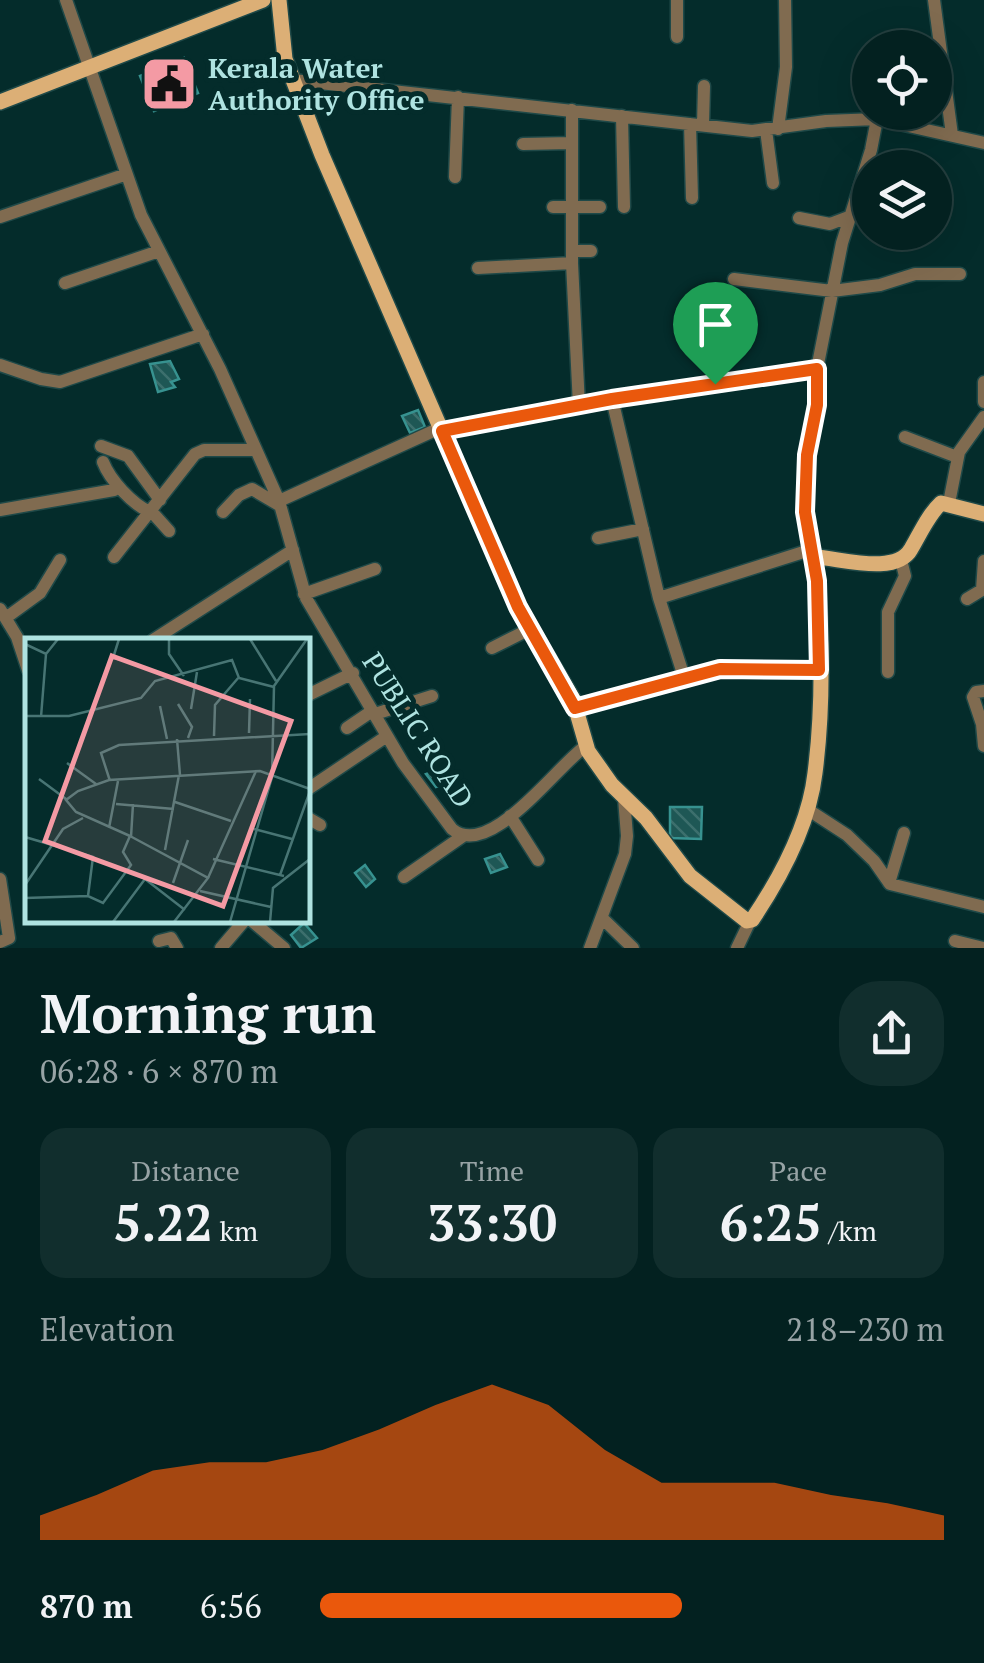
<!DOCTYPE html>
<html lang="en">
<head>
<meta charset="utf-8">
<style>
	body { margin:0; font-family:"PT Serif",serif; background:#112e2d; color:#f1f3f6; height:100vh; display:flex; flex-direction:column; font-size:38px; white-space:nowrap }
	* { box-sizing:border-box; margin:0 }
	p { font-size:32px; color:#97a3a5 }
	.icon { flex:none; width:55px; height:55px; fill:none; stroke:currentColor; stroke-width:2; stroke-linecap:round; stroke-linejoin:round }
	.map { position:relative; height:948px; overflow:hidden }
	.sheet { display:flex; flex-direction:column; background:#032120; flex:1 }
	.sheet>* { flex:none }
	.fabs { position:absolute; left:852px; top:30px; display:grid; gap:20px }
	.fabs a { display:grid; place-items:center; width:100px; height:100px; border-radius:50%; background:#032120; box-shadow:0 10px 40px #0002,0 0 0 2px #243e3e; font-size:50px }
	.pin { position:absolute; display:grid; place-items:center; width:85px; height:85px; color:#fff; margin:-102px -42px; border-radius:50% 50% 50% 0; rotate:-45deg; box-shadow:0 0 10px #0007 }
	.pin .icon { rotate:45deg }
	.round { display:grid; place-items:center; flex:none; width:105px; height:105px; border-radius:40px; background:#112e2d }
	.summary { display:flex; align-items:center; justify-content:space-between; height:170px; padding:0 40px }
	h1 { font-size:55px; font-weight:700; line-height:75px }
	.metrics { display:grid; grid-template-columns:repeat(3,1fr); gap:15px; height:170px; padding:10px 40px }
	.metrics div { display:grid; align-content:center; border-radius:25px; background:#112e2d; text-align:center }
	.metrics b { font-size:50px; font-weight:700 }
	.metrics small { font-size:28px; font-weight:400 }
	.metrics p { font-size:28px }
	.chart { height:280px; padding:20px 40px }
	.chart p { display:flex; justify-content:space-between }
	.chart svg { width:100%; height:180px; margin-top:10px; fill:#ea580c; opacity:.7 }
	ul { padding:0 40px; list-style:none; font-size:32px }
	li { display:grid; grid-template-columns:160px 120px 1fr; align-items:center; height:75px }
	li i { height:25px; border-radius:12px; background:#ea580c }
	.map>svg:first-child { display:block }
	.building { fill:url(#building-back-hatch); stroke:#379290; stroke-width:2.5 }
	.lines { fill:none; stroke-linecap:round; stroke-linejoin:round }
	.minor-casing { stroke:#1f4948; stroke-width:15 }
	.major-casing { stroke:#1f4948; stroke-width:18 }
	.minor { stroke:#806b50; stroke-width:12 }
	.major { stroke:#dcaf76; stroke-width:15 }
	.route-casing { stroke:#fff; stroke-width:20 }
	.route { stroke:#ea580c; stroke-width:12 }
	.labels { text-anchor:middle; stroke-width:10; stroke-linejoin:round; paint-order:stroke }
	.poi-label { font-size:28px; font-weight:bold; fill:#afe3e1; stroke:#042c2b; text-anchor:start }
	.street-label { font-size:28px; fill:#afe3e1; stroke:#042c2b }
	.inset-road { fill:none; stroke:#487574; stroke-width:2.5 }
	.view { fill:#f49aa4; fill-opacity:0.15; stroke:#f49aa4; stroke-width:5 }
	.inset-edge { fill:none; stroke:#afe3e1; stroke-width:5 }
</style>
</head>
<body>
<div class="map">
<svg width="984" height="948" viewBox="0 0 984 948">
	<defs>
		<pattern id="building-back-hatch" width="6" height="6" patternUnits="userSpaceOnUse" patternTransform="scale(2.5)"><rect width="6" height="6" fill="#1e5755"/><path d="M-1 5l2 2M0 0l6 6M5-1l2 2" fill="none" stroke="#3c6f6d"/></pattern>
	</defs>
	<rect width="100%" height="100%" fill="#042c2b"/>
	<path class="building" d="M184 58 198 93 154 111 140 76Z
		M170 361 179 379 171 382 175 387 158 392 150 364Z
		M418 410 425 427 410 433 402 416Z
		M398 686 405 702 387 709 379 693Z
		M447 766 453 780 436 787 426 774Z
		M670 807H702L701 839 670 838Z
		M500 854 507 867 491 873 485 859Z
		M365 865 375 879 366 887 355 873Z
		M304 923 317 938 301 948 291 935Z"/>
	<g class="lines">
		<g class="minor-casing">
			<path id="minor" d="M66 0 141 215 220 369 279 501 306 598 403 763 452 829C490 861 557 765 587 745
				M677 0V37
				M934 0 952 135
				M293 80 752 131 826 121 877 119
				M572 110V263L579 406
				M622 116 624 207
				M690 124 692 198
				M703 125 704 86
				M778 129 786 67 785 0
				M766 130 773 183
				M523 144 571 143
				M455 177 458 97
				M553 207H600
				M0 217 124 175
				M799 218 830 224 851 216
				M573 251H591
				M478 268 572 263
				M734 279 832 291 880 285 915 274H960
				M65 283 159 251
				M0 365 41 379 60 382 203 334
				M984 382V402
				M612 399 659 598 684 677
				M442 431 612 399 817 369
				M905 437 957 457
				M101 446 128 456 160 500
				M103 462C110 480 132 504 150 512
				M279 501 440 428
				M949 503 959 452 984 417
				M0 510 114 490
				M151 511 169 531
				M223 512 239 495 252 489 279 505
				M598 538 643 529
				M114 557 195 454 204 450H256
				M815 557 805 512 807 455 817 405V369L842 243 871 150 877 119 984 143
				M304 594 375 569
				M659 598 813 549
				M967 599 982 590 984 561
				M0 609 17 637 28 670
				M7 617 40 593 60 560
				M153 640 293 550
				M492 648 530 629
				M888 672V612L905 576 901 560
				M984 691 976 692 973 697 982 724 984 746
				M308 695 353 673
				M575 708 720 669 819 670
				M375 714 432 696
				M347 728 372 711
				M308 789 387 736
				M807 809 847 835 874 861 890 884 984 907
				M510 816 538 860
				M308 818 320 825
				M404 877 463 836
				M0 879 9 938 0 942
				M889 883 904 833
				M602 918 633 948
				M252 921 284 948
				M159 941 171 938 177 948
				M955 941 983 948
				M221 948 244 921
				M590 948 625 854 627 836 624 798
				M737 948 750 921"/>
		</g>
		<g class="major-casing">
			<path id="major" d="M279 0 285 59 322 155 518 607 573 699 588 751 612 785 646 818 690 876 747 921 752 920C781 877 809 825 815 773 824 703 822 627 815 557 840 558 896 576 911 549 920 534 928 515 941 503L984 514
				M0 102 263 0"/>
		</g>
		<use href="#minor" class="minor"/>
		<use href="#major" class="major"/>
	</g>
	<g class="lines">
		<g class="route-casing">
			<path id="route" d="M817 369V405L807 455 805 512 817 581 819 670 720 669 575 708 518 607 442 431 612 399Z"/>
		</g>
		<use href="#route" class="route"/>
	</g>
	<defs>
		<g id="civic-square" transform="scale(2.875)"><rect x="-9" y="-9" width="18" height="18" rx="4" fill="#f49aa4" stroke="#042c2b"/><path d="M-.6-6.5H3V-4.5H.6V-3L4-1V1h2V6H-6V1h2V-1L-.6-3ZM-1.2 2.5V6h2.4V2.5Z" fill="#111"/></g>
	</defs>
	<g fill-rule="evenodd">
		<use href="#civic-square" x="169" y="84"/>
	</g>
	<g class="labels">
		<g class="poi-label">
			<text x="208" y="78">Kerala Water<tspan x="208" dy="32">Authority Office</tspan></text>
		</g>
		<g class="street-label">
			<text transform="translate(418 730) rotate(57)" y="10">PUBLIC ROAD</text>
		</g>
	</g>
	<g transform="translate(25 638)">
		<rect width="285" height="285" fill="#042c2b"/>
		<path class="inset-road" d="M94 1 88 20 103 23M144 1V16L159 38M225 1 251 43M0 6 21 16 33 1M153 66 167 89 163 100M135 68 142 101M166 71 172 34M0 78H44L116 60 130 43 207 22 214 40 249 49M16 79 21 16M224 95 225 61M189 98 190 67 214 39M152 101 155 137M42 125 71 146M14 141 41 161M85 143 76 115 94 107 285 96M150 164 206 183M91 166 149 171M84 190 93 143M229 191 267 201M105 198 183 240 149 284M0 199 68 219 63 258M106 199 108 166M140 212 154 137M188 221 259 238M255 237 285 153M183 240 231 133M148 245 163 202M0 247 38 191 58 180M175 253 246 269M0 260 63 258 78 265 106 227 98 214 105 198 51 174 41 162 53 153 84 142 235 133 285 151M88 284 120 241 160 272M205 284 247 139 249 48 282 1M245 284 248 250 285 221"/>
		<path class="view" d="M87 18 266 83 198 268 20 203Z"/>
		<rect width="285" height="285" class="inset-edge"/>
	</g>
</svg>
<div class="fabs">
<a><svg class="icon" aria-label="locate" viewBox="0 0 24 24"><circle cx="12" cy="12" r="6"/><path d="M12 2v4M12 18v4M2 12h4M18 12h4"/></svg></a>
<a><svg class="icon" aria-label="layers" viewBox="0 0 24 24"><path d="M12 4l9 5-9 5-9-5zM3 14l9 5 9-5"/></svg></a>
</div>
<div class="pin" style="left:715px;top:384px;background:#1e9e55"><svg class="icon" aria-label="arrive" viewBox="0 0 24 24"><path d="M6 21V4h12l-3 4 3 4H6"/></svg></div>
</div>
<section class="sheet">
<div class="summary"><div><h1>Morning run</h1><p>06:28 · 6 × 870 m</p></div><a class="round"><svg class="icon" aria-label="share" viewBox="0 0 24 24"><path d="M12 15V3M7 8l5-5 5 5M5 13v7h14v-7"/></svg></a></div>
<div class="metrics">
<div><p>Distance</p><b>5.22<small> km</small></b></div>
<div><p>Time</p><b>33:30</b></div>
<div><p>Pace</p><b>6:25<small> /km</small></b></div>
</div>
<div class="chart"><p><span>Elevation</span>218–230 m</p>
<svg viewBox="0 0 160 44" preserveAspectRatio="none"><path d="M0 44V38L10 33L20 27L30 25L40 25L50 22L60 17L70 11L80 6L90 11L100 22L110 30L120 30L130 30L140 33L150 35L160 38V44z"/></svg>
</div>
<ul>
<li><b>870 m</b>6:56<i style="width:58%"></i></li>
</ul>
</section>
</body>
</html>
